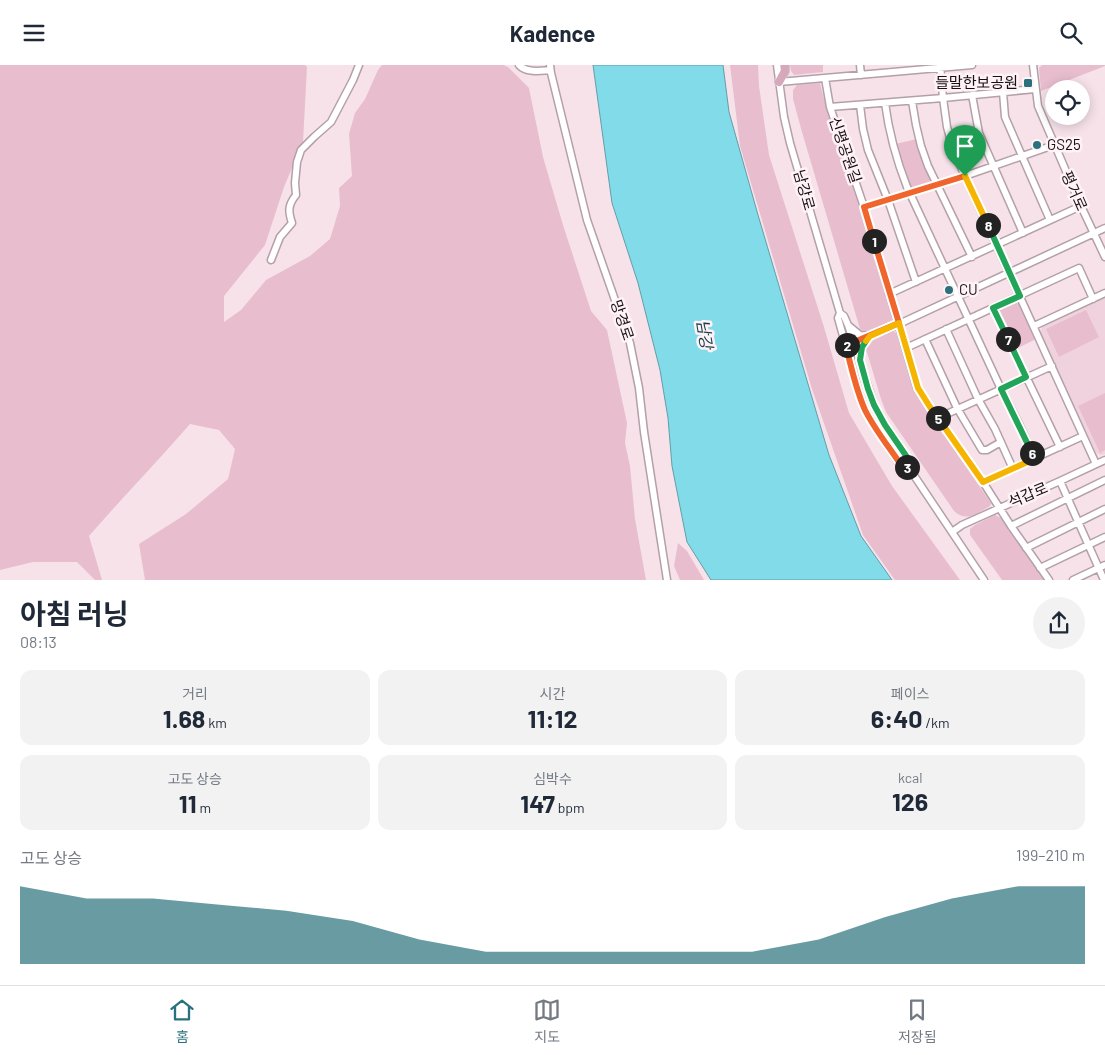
<!DOCTYPE html>
<html lang="ko">
<head>
<meta charset="utf-8">
<style>
	body { margin:0; font-family:Barlow,"Noto Sans KR",sans-serif; background:#f2f2f3; color:#1f2937; height:100vh; display:flex; flex-direction:column; font-size:19px; white-space:nowrap }
	* { box-sizing:border-box; margin:0 }
	p { font-size:16px; color:#747a83 }
	.icon { flex:none; width:28px; height:28px; fill:none; stroke:currentColor; stroke-width:2; stroke-linecap:round; stroke-linejoin:round }
	.map { position:relative; height:515px; overflow:hidden }
	.side { display:flex; flex-direction:column; background:#fff; flex:1 }
	.side>* { flex:none }
	.buttons { position:absolute; left:1045px; top:15px; display:grid; gap:10px }
	.buttons a { display:grid; place-items:center; width:45px; height:45px; border-radius:50%; background:#fff; box-shadow:0 2px 12px #0003; font-size:25px }
	.pin { position:absolute; display:grid; place-items:center; width:42px; height:42px; color:#fff; margin:-51px -21px; border-radius:50% 50% 50% 0; rotate:-45deg; box-shadow:0 0 5px #0007 }
	.pin .icon { rotate:45deg }
	.km { position:absolute; width:25px; height:25px; margin:-12px; border-radius:50%; background:#222; color:#fff; font-size:14px; line-height:25px; text-align:center }
	.round { display:grid; place-items:center; flex:none; width:52px; height:52px; border-radius:26px; background:#f2f2f3 }
	.head { display:flex; align-items:center; justify-content:space-between; height:85px; padding:0 20px }
	h1 { font-size:28px; font-weight:700; line-height:38px }
	.metrics { display:grid; grid-template-columns:repeat(3,1fr); gap:8px; height:85px; padding:5px 20px }
	.metrics div { display:grid; align-content:center; border-radius:12px; background:#f2f2f3; text-align:center }
	.metrics b { font-size:25px; font-weight:700 }
	.metrics small { font-size:14px; font-weight:400 }
	.metrics p { font-size:14px }
	.chart { height:140px; padding:10px 20px }
	.chart p { display:flex; justify-content:space-between }
	.chart svg { width:100%; height:90px; margin-top:5px; fill:#29717c; opacity:.7 }
	header { display:flex; justify-content:space-between; align-items:center; height:65px; padding:0 20px; background:#fff; font-size:22px; font-weight:700 }
	.menu { display:flex; justify-content:space-around; align-items:center; height:70px; border-top:1px solid #e0e1e3; background:#fff; font-size:14px; color:#747a83 }
	.menu a { display:grid; justify-items:center; gap:2px }
	.menu .on { color:#29717c }
	.map>svg:first-child { display:block }
	.built { fill:#efd2dd }
	.green { fill:#e8bece }
	.water { fill:#82dbe9; stroke:#629ea9 }
	.lines { fill:none; stroke-linecap:round; stroke-linejoin:round }
	.minor-casing { stroke:#b4a0a8; stroke-width:9 }
	.major-casing { stroke:#cccacb; stroke-width:10 }
	.minor { stroke:#fff; stroke-width:6 }
	.major { stroke:#d7a7bc; stroke-width:8 }
	.split-1-casing { stroke:#fff; stroke-width:10 }
	.split-2-casing { stroke:#fff; stroke-width:10 }
	.split-3-casing { stroke:#fff; stroke-width:10 }
	.split-4-casing { stroke:#fff; stroke-width:10 }
	.split-5-casing { stroke:#fff; stroke-width:10 }
	.split-6-casing { stroke:#fff; stroke-width:10 }
	.split-7-casing { stroke:#fff; stroke-width:10 }
	.split-8-casing { stroke:#fff; stroke-width:10 }
	.split-9-casing { stroke:#fff; stroke-width:10 }
	.split-1 { stroke:#f0652b; stroke-width:6 }
	.split-2 { stroke:#f0652b; stroke-width:6 }
	.split-3 { stroke:#f0652b; stroke-width:6 }
	.split-4 { stroke:#22a559; stroke-width:6 }
	.split-5 { stroke:#f5b400; stroke-width:6 }
	.split-6 { stroke:#f5b400; stroke-width:6 }
	.split-7 { stroke:#22a559; stroke-width:6 }
	.split-8 { stroke:#22a559; stroke-width:6 }
	.split-9 { stroke:#f5b400; stroke-width:6 }
	.poi-dot { fill:#29717c; stroke:#fff2f6; stroke-width:2 }
	.labels { text-anchor:middle; stroke-width:5; stroke-linejoin:round; paint-order:stroke }
	.poi-label { font-size:15px; fill:#171013; stroke:#fff2f6; text-anchor:start }
	.street-label { font-size:15px; fill:#171013; stroke:#fff2f6 }
	.water-label { font-size:16px; font-style:italic; fill:#184248; stroke:#fff2f6 }
</style>
</head>
<body>
<header><svg class="icon" aria-label="menu" viewBox="0 0 24 24"><path d="M4 6h16M4 12h16M4 18h16"/></svg>Kadence<svg class="icon" aria-label="search" viewBox="0 0 24 24"><circle cx="10" cy="10" r="6"/><path d="M15 15l6 6"/></svg></header>
<div class="map">
<svg width="1105" height="515" viewBox="0 0 1105 515">
	<rect width="100%" height="100%" fill="#f7e2ea"/>
	<path class="built" d="M1105 231V389L1101 390 1096 388 1067 328 1040 267 1043 260Z"/>
	<path class="green" d="M0 0H305L307 2 303 77 284 122 265 180 224 231V257L241 245 266 215 310 191 330 174 340 141 339 123 352 111 349 69 355 48 365 34 378 5 382 0H503L508 2 529 23 543 92 563 160 591 246 607 265 627 358 625 378 630 401 635 454 646 515H145L139 479 186 449 228 414 235 384 219 365 190 359C157 397 122 433 89 471L102 515H95L77 497H33L0 505Z
		M730 0H758L759 21 769 90 824 262 849 348 892 421 960 515H895L863 470 812 324 740 81Z
		M790 0H823V7L794 10 791 6Z
		M1042 0H1105V1L1041 26 1039 3Z
		M820 18 828 50 860 144 893 253 891 258 867 268 860 264 802 67 793 34V25L797 20Z
		M917 74 922 93 931 114 930 118 912 124 909 122 895 79Z
		M1015 236 1019 238 1036 274 1016 284 999 247 1000 243Z
		M1086 245 1099 272 1059 292 1046 264Z
		M893 266 896 268 910 315 919 333 991 438 990 441C977 448 967 458 954 446L886 347 881 334 866 284 869 277Z
		M1105 328V385L1100 388 1078 341Z
		M995 450 1001 453 1044 515H1002L970 470V464L975 460Z
		M678 478 687 486 704 515H680L674 501Z"/>
	<path class="water" d="M593 0H723L729 47 758 150 829 390 861 471 892 515H711L687 477 672 401 668 353 660 305 638 218 612 138Z"/>
	<g class="lines">
		<g class="minor-casing">
			<path id="minor" d="M519 0C526 8 540 6 550 5
				M550 0 551 8 587 155 630 278 639 323 644 367 667 515
				M777 0 784 52 790 78 840 248 844 251 848 260 874 340 885 360 909 395V403L984 515
				M860 0 861 10
				M940 0 943 33 947 62 954 87 1096 399
				M1033 0 1038 41 1081 141 1105 192
				M825 13 830 42 864 142 917 323 930 342 983 417 1011 461 1049 515
				M779 17 972 0
				M1003 27 1005 52 1032 114 1050 155
				M972 30 979 68 1023 168
				M912 36 916 60 921 81 928 101 972 192
				M885 38C889 68 896 94 907 122L1001 324 1019 359 1035 394
				M860 40 863 64 868 85 888 135 916 217
				M830 42 943 33 1035 24
				M864 142 965 111 1054 80
				M271 195 280 172 292 158C288 146 288 140 296 130L295 118 297 97 301 85 314 72 331 57 353 15 359 0
				M889 229 1081 141
				M993 243 1060 382
				M840 248 838 253 859 328 865 345 878 367 901 401 909 403
				M849 261 860 270 869 271
				M1034 261 1105 228
				M946 264 978 334 995 364 1013 404
				M925 274 957 343 982 385H987L1001 377
				M846 281 899 259 1105 163
				M906 283 1079 203 1093 234
				M860 292 864 279 869 272
				M938 353 1052 301
				M1060 416 1104 515
				M983 417 1083 371
				M1011 461 1105 415
				M952 467 962 460 1060 416 1105 395
				M1026 483 1105 444
				M1040 503 1105 472
				M1073 515 1105 500"/>
		</g>
		<g class="major-casing">
			<path id="major" d="M779 17 785 6V0"/>
		</g>
		<use href="#minor" class="minor"/>
		<use href="#major" class="major"/>
	</g>
	<g class="lines">
		<g class="split-1-casing">
			<path id="split-1" d="M874 176 864 142 965 111"/>
		</g>
		<g class="split-2-casing">
			<path id="split-2" d="M847 280 899 258 874 176"/>
		</g>
		<g class="split-3-casing">
			<path id="split-3" d="M847 280 846 281C851 302 856 325 865 345 875 365 889 382 901 400L907 402"/>
		</g>
		<g class="split-4-casing">
			<path id="split-4" d="M866 276 862 282 860 295 868 324 874 340 885 360 909 395V403L907 402"/>
		</g>
		<g class="split-5-casing">
			<path id="split-5" d="M866 276 870 271 899 258 918 323 930 342 938 353"/>
		</g>
		<g class="split-6-casing">
			<path id="split-6" d="M938 353 983 417 1034 394 1032 388"/>
		</g>
		<g class="split-7-casing">
			<path id="split-7" d="M1008 274 1026 312 1001 324 1032 388"/>
		</g>
		<g class="split-8-casing">
			<path id="split-8" d="M988 160 1020 231 993 243 1008 274"/>
		</g>
		<g class="split-9-casing">
			<path id="split-9" d="M965 111 988 160"/>
		</g>
		<use href="#split-1" class="split-1"/>
		<use href="#split-2" class="split-2"/>
		<use href="#split-3" class="split-3"/>
		<use href="#split-4" class="split-4"/>
		<use href="#split-5" class="split-5"/>
		<use href="#split-6" class="split-6"/>
		<use href="#split-7" class="split-7"/>
		<use href="#split-8" class="split-8"/>
		<use href="#split-9" class="split-9"/>
	</g>
	<g class="poi-dot">
		<rect x="1023" y="13" width="10" height="10" rx="2.5"/>
		<circle cx="1037" cy="80" r="5"/>
		<circle cx="949" cy="225" r="5"/>
	</g>
	<g class="labels">
		<g class="poi-label">
			<text x="1018" y="23" text-anchor="end">들말한보공원</text>
			<text x="1047" y="85">GS25</text>
			<text x="959" y="230">CU</text>
		</g>
		<g class="street-label">
			<text transform="translate(845 85) rotate(71)" y="5">신평공원길</text>
			<text transform="translate(804 125) rotate(74)" y="5">남강로</text>
			<text transform="translate(1074 126) rotate(66)" y="5">평거로</text>
			<text transform="translate(622 255) rotate(71)" y="5">망경로</text>
			<text transform="translate(1028 430) rotate(-23)" y="5">석갑로</text>
		</g>
		<g class="water-label">
			<text transform="translate(705 269) rotate(81)" y="6">남강</text>
		</g>
	</g>
</svg>
<div class="buttons">
<a><svg class="icon" aria-label="locate" viewBox="0 0 24 24"><circle cx="12" cy="12" r="6"/><path d="M12 2v4M12 18v4M2 12h4M18 12h4"/></svg></a>
</div>
<div class="pin" style="left:965px;top:111px;background:#1e9e55"><svg class="icon" aria-label="arrive" viewBox="0 0 24 24"><path d="M6 21V4h12l-3 4 3 4H6"/></svg></div>
<b class="km" style="left:874px;top:176px">1</b>
<b class="km" style="left:847px;top:280px">2</b>
<b class="km" style="left:907px;top:402px">3</b>
<b class="km" style="left:938px;top:353px">5</b>
<b class="km" style="left:1032px;top:388px">6</b>
<b class="km" style="left:1008px;top:274px">7</b>
<b class="km" style="left:988px;top:160px">8</b>
</div>
<section class="side">
<div class="head"><div><h1>아침 러닝</h1><p>08:13</p></div><a class="round"><svg class="icon" aria-label="share" viewBox="0 0 24 24"><path d="M12 15V3M7 8l5-5 5 5M5 13v7h14v-7"/></svg></a></div>
<div class="metrics">
<div><p>거리</p><b>1.68<small> km</small></b></div>
<div><p>시간</p><b>11:12</b></div>
<div><p>페이스</p><b>6:40<small> /km</small></b></div>
</div>
<div class="metrics">
<div><p>고도 상승</p><b>11<small> m</small></b></div>
<div><p>심박수</p><b>147<small> bpm</small></b></div>
<div><p>kcal</p><b>126</b></div>
</div>
<div class="chart"><p><span>고도 상승</span>199–210 m</p>
<svg viewBox="0 0 160 44" preserveAspectRatio="none"><path d="M0 44V6L10 12L20 12L30 15L40 18L50 23L60 32L70 38L80 38L90 38L100 38L110 38L120 32L130 21L140 12L150 6L160 6V44z"/></svg>
</div>
</section>
<nav class="menu">
<a class="on"><svg class="icon" aria-label="home" viewBox="0 0 24 24"><path d="M3 11l9-7 9 7M6 9v11h12V9"/></svg>홈</a>
<a><svg class="icon" aria-label="map" viewBox="0 0 24 24"><path d="M3 6l6-2 6 2 6-2v14l-6 2-6-2-6 2zM9 4v14M15 6v14"/></svg>지도</a>
<a><svg class="icon" aria-label="saved" viewBox="0 0 24 24"><path d="M7 4h10v16l-5-4-5 4z"/></svg>저장됨</a>
</nav>
</body>
</html>
